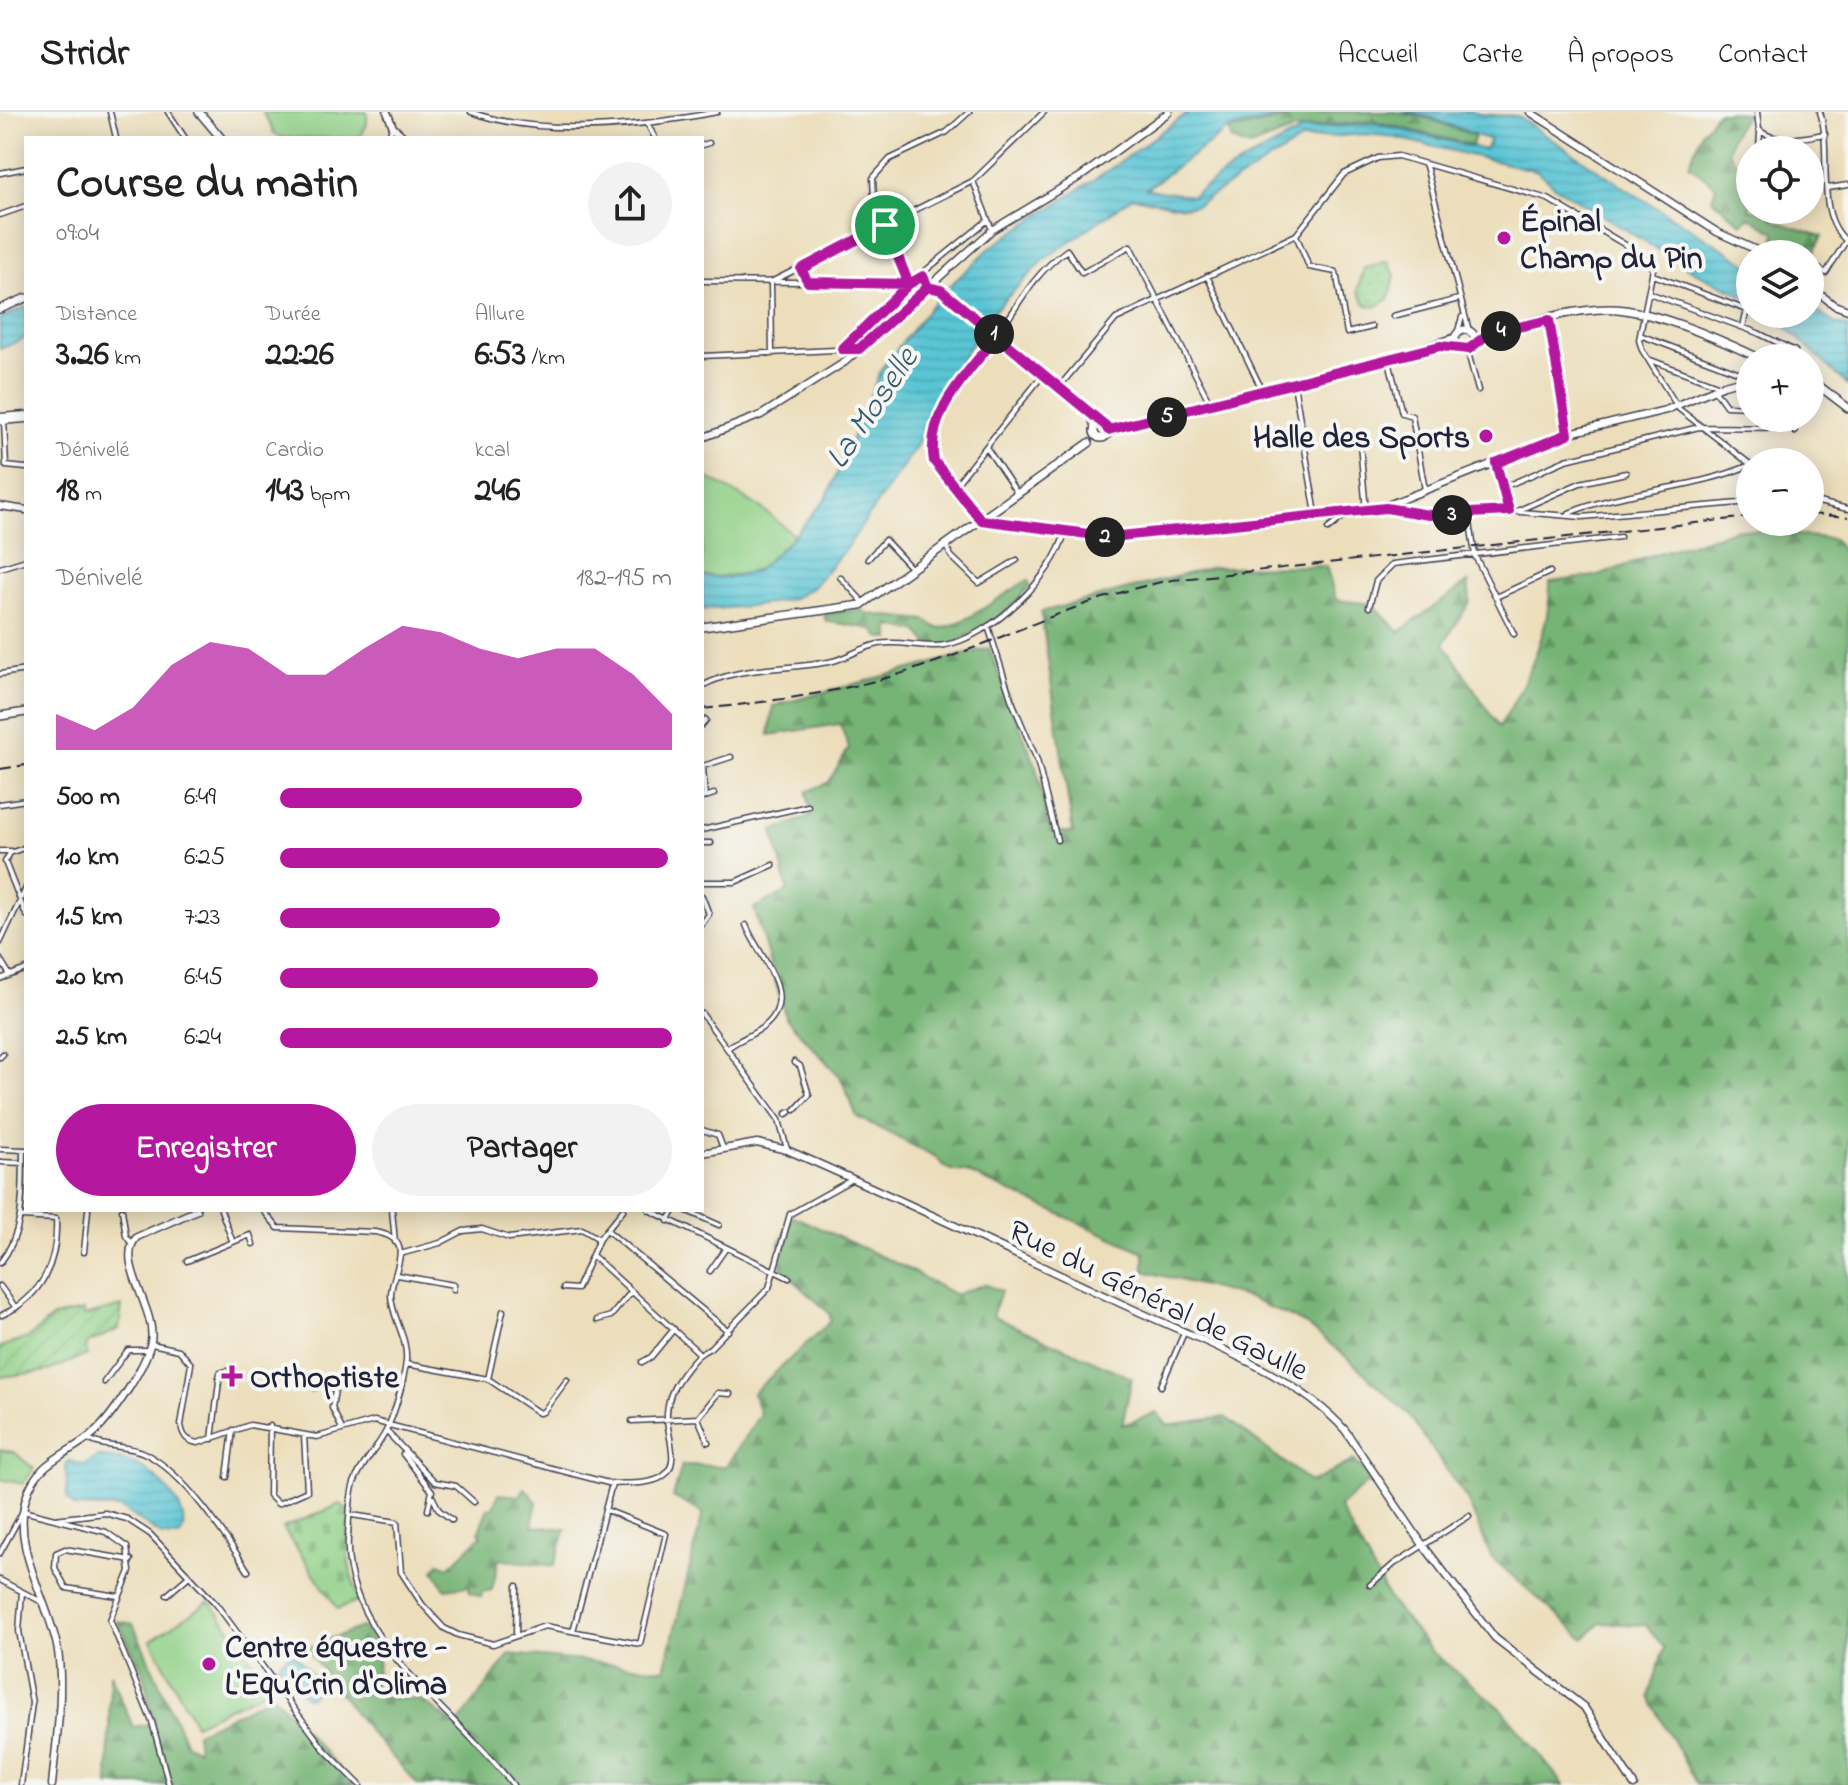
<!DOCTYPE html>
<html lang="fr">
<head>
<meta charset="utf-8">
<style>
	body { margin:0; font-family:"Indie Flower",sans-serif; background:#f2f2f2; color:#222; height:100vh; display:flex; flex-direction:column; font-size:30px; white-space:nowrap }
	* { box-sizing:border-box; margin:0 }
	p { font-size:26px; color:#767676 }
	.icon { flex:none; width:44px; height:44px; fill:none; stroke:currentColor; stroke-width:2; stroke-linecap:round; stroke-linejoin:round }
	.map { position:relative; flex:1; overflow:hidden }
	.drawer { position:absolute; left:24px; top:24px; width:680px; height:1076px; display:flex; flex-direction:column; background:#fff; border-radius:0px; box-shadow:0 4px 20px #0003 }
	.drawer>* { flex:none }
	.controls { position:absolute; left:1736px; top:24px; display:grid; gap:16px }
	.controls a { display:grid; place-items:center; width:88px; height:88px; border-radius:50%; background:#fff; box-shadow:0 4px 20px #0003; font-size:40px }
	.pin { position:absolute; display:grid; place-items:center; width:68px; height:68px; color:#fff; margin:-34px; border:4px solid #fff; border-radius:50%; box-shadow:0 2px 8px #0007 }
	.km { position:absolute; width:40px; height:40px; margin:-20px; border-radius:50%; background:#222; color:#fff; font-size:22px; line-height:40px; text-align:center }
	.round { display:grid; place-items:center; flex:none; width:84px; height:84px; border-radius:42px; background:#f2f2f2 }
	.headline { display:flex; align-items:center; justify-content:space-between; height:136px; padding:0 32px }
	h1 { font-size:44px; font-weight:700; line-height:60px }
	.metrics { display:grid; grid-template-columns:repeat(3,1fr); gap:12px; height:136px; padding:8px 32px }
	.metrics div { display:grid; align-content:center }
	.metrics b { font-size:34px; font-weight:700 }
	.metrics small { font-size:22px; font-weight:400 }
	.metrics p { font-size:22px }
	.chart { height:224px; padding:16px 32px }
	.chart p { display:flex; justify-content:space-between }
	.chart svg { width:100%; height:144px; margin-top:8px; fill:#b5179e; opacity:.7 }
	.cta { display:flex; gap:16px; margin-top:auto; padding:16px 32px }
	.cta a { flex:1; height:92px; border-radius:48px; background:#b5179e; color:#fff; font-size:32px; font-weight:700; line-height:92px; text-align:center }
	.cta a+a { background:#f2f2f2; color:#222 }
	ul { padding:0 32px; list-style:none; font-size:26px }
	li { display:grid; grid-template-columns:128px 96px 1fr; align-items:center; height:60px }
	li i { height:20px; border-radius:10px; background:#b5179e }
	header { display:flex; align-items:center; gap:48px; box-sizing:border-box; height:112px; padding:0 40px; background:#fff; border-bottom:2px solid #e0e0e0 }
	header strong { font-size:38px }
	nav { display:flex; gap:44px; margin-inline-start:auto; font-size:28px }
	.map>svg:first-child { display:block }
	.grass { fill:url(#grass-dots); stroke:#5a7a62; stroke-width:2 }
	.forest { fill:url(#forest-firs); stroke:#4c6b58; stroke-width:2 }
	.cemetery { fill:url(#cemetery-stones); stroke:#5a7a62; stroke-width:2 }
	.park { fill:#93d289; stroke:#5a7a62; stroke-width:2 }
	.garden { fill:url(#garden-furrows); stroke:#5a7a62; stroke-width:2 }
	.water { fill:url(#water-rules); stroke:#3e7488; stroke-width:2 }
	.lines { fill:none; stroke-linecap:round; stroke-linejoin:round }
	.street-casing { stroke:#403e4e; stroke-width:7 }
	.secondary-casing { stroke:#403e4e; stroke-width:9 }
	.primary-casing { stroke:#403e4e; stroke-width:10 }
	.street { stroke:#fff; stroke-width:4 }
	.secondary { stroke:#fff; stroke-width:6 }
	.primary { stroke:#fff; stroke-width:7 }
	.rail { stroke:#22223b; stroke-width:2; stroke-dasharray:12 6; stroke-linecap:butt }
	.route-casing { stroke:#fff; stroke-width:16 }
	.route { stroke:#b5179e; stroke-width:10 }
	.poi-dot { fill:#b5179e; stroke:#f6f6f2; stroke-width:3 }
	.labels { text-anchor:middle; stroke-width:8; stroke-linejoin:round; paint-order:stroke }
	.poi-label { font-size:32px; font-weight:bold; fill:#22223b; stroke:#f6f6f2; text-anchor:start }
	.street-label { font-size:32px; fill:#22223b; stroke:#f6f6f2 }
	.water-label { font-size:34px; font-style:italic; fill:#365b71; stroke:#f6f6f2 }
</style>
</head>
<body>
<header>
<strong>Stridr</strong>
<nav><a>Accueil</a><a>Carte</a><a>À propos</a><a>Contact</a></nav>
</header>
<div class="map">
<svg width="1848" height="1673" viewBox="0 0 1848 1673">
	<defs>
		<pattern id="grass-dots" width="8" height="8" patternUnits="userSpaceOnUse" patternTransform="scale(2)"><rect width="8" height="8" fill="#93d289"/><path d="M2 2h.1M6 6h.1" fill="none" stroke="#7eb477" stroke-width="1.8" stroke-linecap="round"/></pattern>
		<pattern id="forest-firs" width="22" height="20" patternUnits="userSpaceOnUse" patternTransform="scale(2)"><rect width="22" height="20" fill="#76b475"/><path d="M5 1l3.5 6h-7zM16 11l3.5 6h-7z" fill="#609261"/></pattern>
		<pattern id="cemetery-stones" width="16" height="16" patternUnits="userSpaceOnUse" patternTransform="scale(2)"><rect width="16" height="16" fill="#93d289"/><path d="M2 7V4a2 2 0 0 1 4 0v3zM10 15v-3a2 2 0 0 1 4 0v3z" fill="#7eb477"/></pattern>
		<pattern id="garden-furrows" width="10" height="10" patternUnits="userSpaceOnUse" patternTransform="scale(2)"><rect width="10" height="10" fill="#93d289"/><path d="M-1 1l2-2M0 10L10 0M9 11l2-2" fill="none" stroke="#7eb477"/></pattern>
		<pattern id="water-rules" width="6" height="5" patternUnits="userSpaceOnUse" patternTransform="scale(2)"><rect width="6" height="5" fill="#5ac5d4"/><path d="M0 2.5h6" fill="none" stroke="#4ea9b7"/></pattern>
	</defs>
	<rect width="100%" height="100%" fill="#f6f6f2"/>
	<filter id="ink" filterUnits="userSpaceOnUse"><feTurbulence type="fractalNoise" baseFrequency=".0125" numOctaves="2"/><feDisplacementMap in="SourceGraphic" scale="16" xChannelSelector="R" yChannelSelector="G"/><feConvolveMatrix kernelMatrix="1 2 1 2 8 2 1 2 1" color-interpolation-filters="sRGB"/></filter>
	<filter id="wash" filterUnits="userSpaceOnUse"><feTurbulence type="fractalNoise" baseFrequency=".006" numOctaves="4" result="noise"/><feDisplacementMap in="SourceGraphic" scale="32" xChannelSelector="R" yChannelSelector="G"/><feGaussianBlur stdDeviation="1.8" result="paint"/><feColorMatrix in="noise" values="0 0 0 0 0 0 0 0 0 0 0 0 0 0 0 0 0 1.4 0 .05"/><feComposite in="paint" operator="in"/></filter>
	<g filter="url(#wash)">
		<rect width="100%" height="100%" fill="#ecdebb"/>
		<path class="grass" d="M1388 149 1395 164 1389 187 1375 195 1365 192 1358 178 1364 156Z"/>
		<path class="forest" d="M1312 0H1395L1427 6 1475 24 1472 33 1373 9 1296 17 1250 35 1232 28 1229 19Z
			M1717 0 1747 1 1731 26 1728 39 1750 73V98H1763L1778 110 1822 124 1814 141 1790 131 1787 135 1799 142H1774L1766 137 1774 131 1775 120 1750 105 1742 112 1712 87 1716 74 1689 53 1702 19Z
			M1738 417 1834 427 1848 447V1673H1697L1649 1585 1664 1536 1646 1513 1600 1511 1584 1527 1491 1445 1468 1389 1408 1302 1350 1248 1304 1211 1246 1185 1144 1159V1140L964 1059C951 1061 942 1054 936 1045L857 1005 841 966 786 906 754 796 788 779 773 719 811 704 807 680 829 670 849 636 840 612 769 623 773 594 989 536 1037 657 1050 719 1073 721 1041 500 1213 455 1326 454 1336 488 1372 492 1399 520 1468 470 1470 490 1444 531 1499 615C1525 573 1551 520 1550 470L1602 463 1649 444Z
			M1028 468 1030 473 1013 493 990 511 948 535 927 530 917 519 890 514V527L879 525 872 517 826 509 824 503 861 497 868 502 926 508 939 517C966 512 1002 483 1028 468Z
			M793 1104 902 1154 955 1183 985 1172 1001 1179 992 1204 1132 1266 1122 1313 1157 1301 1167 1313 1225 1305 1311 1371 1354 1348 1371 1368 1339 1395 1391 1490 1431 1539 1502 1597 1564 1673H418L368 1618 306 1536 362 1515 380 1538 374 1575 380 1585 421 1588 456 1614 510 1542 665 1557 703 1401 673 1385 682 1353 726 1354 760 1302 753 1281 831 1209 829 1201 781 1156 780 1131Z
			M525 1376 537 1390 532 1414 566 1417 554 1454 499 1447 492 1478 482 1480 481 1485 470 1480 469 1474 445 1477 434 1458 439 1451 449 1455 481 1424 479 1419 488 1396 493 1395 499 1382 520 1384Z
			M117 1509 133 1512 186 1632 198 1638 196 1621 273 1583 354 1673H108L110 1561 133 1615 154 1611 142 1557Z"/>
		<path class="cemetery" d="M341 1392 350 1400C344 1433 348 1457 359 1488L338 1497 283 1416Z"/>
		<path class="park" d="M263 0H367V12L360 26H283L274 21Z
			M702 362 760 395 793 422C780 459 735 467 702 464Z
			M0 1338 14 1340 34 1357 23 1372 0 1367Z
			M210 1489 271 1576 195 1612 151 1528Z"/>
		<path class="garden" d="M122 1194 119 1217 86 1232 87 1243 48 1259 0 1265V1235L28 1226 53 1205 83 1199 84 1204Z"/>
		<path class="water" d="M1189 0H1302L1229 17 1146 77 1191 84 1236 54 1304 17 1375 11 1485 38 1490 28 1426 4 1401 0H1473C1483 5 1505 2 1517 4L1636 83 1750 153V187L1693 159 1556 75 1538 59 1388 24 1363 22 1303 27 1197 93 1184 95 1133 85 1045 147 978 215 977 223 929 300 917 333 903 354 848 434 812 476 792 487 760 493 702 498V464L726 466 755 460 793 425 827 385 882 256 938 185 991 135 1110 57Z
			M1810 194 1832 210 1848 215V273L1772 202H1810Z
			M26 195V226L0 237V206Z
			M98 1345C111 1346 124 1347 135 1352 157 1361 197 1402 179 1425L163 1424 120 1396 74 1395 67 1386 66 1353 69 1349 84 1353Z
			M292 1539 322 1574 310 1585H306L277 1553Z"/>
	</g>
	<g filter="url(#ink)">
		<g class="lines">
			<g class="street-casing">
				<path id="street" d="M110 0 116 26
					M168 0 185 26
					M471 0C541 26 644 14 717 0
					M1757 0 1759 18C1777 33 1804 25 1825 22
					M1820 0C1833 40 1813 104 1848 130
					M647 11 655 26
					M387 26 393 15
					M1784 27 1785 38
					M702 33 709 31
					M1759 38 1760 20
					M1426 54 1469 219
					M0 61 26 56
					M973 69 1044 0
					M973 69 992 118
					M1828 76 1848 73
					M0 103 26 94
					M1780 103 1782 98
					M1296 123 1309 155 1336 160 1347 221 1372 215
					M1810 151 1826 161 1846 129
					M801 157 808 170
					M1653 163 1747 198 1743 215
					M1207 164 1262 278
					M702 169 901 171 928 175
					M771 170 973 69
					M771 170 772 242
					M1649 181 1758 221 1795 239
					M916 185 874 88 873 66 890 47 947 20 969 0
					M1393 204 1459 187
					M1549 208 1568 322
					M1457 222 1462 205
					M1640 223 1740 261 1745 267
					M842 237 909 172 988 108
					M1467 237 1478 278
					M702 244 857 237
					M1648 247 1720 274
					M1389 249 1402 301 1412 304 1425 378
					M1294 272 1316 402
					M1059 275 1116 207 1296 123 1344 62 1378 46 1398 44 1548 87 1639 141 1653 157 1639 228 1642 238 1679 297 1750 352
					M1714 277 1726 294 1750 295
					M4 307 6 354 26 356
					M1360 332 1366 399
					M986 335 1017 381
					M1496 351 1509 399
					M954 375 1042 264
					M1504 375 1566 348 1699 315 1791 316 1795 320
					M1810 388 1848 397
					M1386 396 1429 403 1509 399 1582 405 1750 390
					M1517 399 1580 371 1626 361
					M1569 401C1626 377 1693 378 1750 353
					M1469 403 1475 444 1514 522
					M981 408 934 349C925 298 972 261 997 224 1019 192 1033 162 1067 138L1082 161 1130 134 1211 293
					M1328 417 1347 402
					M946 434 951 444 979 471 1017 448
					M868 447 885 428 912 457
					M0 456 26 448
					M840 465 864 491
					M1496 485 1550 460
					M1369 495 1376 469 1393 452 1620 425
					M988 514 1011 587 1037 648 1057 728
					M0 562 26 558
					M702 574C743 552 789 559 833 549 849 545 862 535 879 532 901 528 923 537 945 533 991 525 1054 465 1065 420
					M702 613 706 608
					M705 685 703 654 731 645
					M702 686 714 682
					M0 692 26 688
					M702 718 808 694
					M702 731H711
					M26 735 10 741 5 750 26 803
					M0 739H11
					M702 770H735L773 753
					M702 784 709 802 702 812
					M0 831 26 776
					M0 847 10 863
					M0 867 26 857
					M702 902 779 1008 787 1037
					M728 936C740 926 760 921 770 909 796 880 757 842 746 813
					M0 945 3 942
					M794 950 800 954 809 983 795 998
					M786 1002 790 1000
					M702 1018 718 1023 723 1036
					M0 1037 26 1038
					M0 1050 22 1051
					M122 1098 126 1124 132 1132
					M221 1098 232 1128
					M263 1098 278 1116 375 1120C420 1127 390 1161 391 1184 392 1206 408 1225 406 1249 404 1269 395 1301 386 1319 377 1337 361 1352 354 1371 349 1386 349 1409 348 1426 342 1528 458 1600 513 1673
					M392 1098 395 1130
					M623 1098 599 1127 592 1143 699 1241
					M649 1098 789 1166
					M685 1098 719 1113
					M668 1109 675 1098
					M608 1119 728 1219
					M84 1140 88 1098
					M400 1142 440 1131 463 1119 482 1117 509 1126 582 1117 599 1127
					M187 1149 250 1123 253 1132
					M0 1151C26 1119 22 1077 23 1038
					M710 1159 726 1136
					M397 1163 454 1173 453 1178
					M0 1174 16 1196
					M563 1176 577 1177 592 1143
					M2 1203C42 1185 58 1150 56 1107L21 1105
					M597 1208 611 1204 631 1180
					M152 1232 179 1238 191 1252 181 1313C183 1325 187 1329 198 1331L250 1313 317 1325 374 1309 612 1372C627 1371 649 1373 662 1365 683 1352 665 1320 667 1301 668 1283 676 1270 687 1256 694 1247 699 1241 710 1236L769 1176 790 1102 851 1068
					M642 1250 651 1245 674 1217
					M406 1252 488 1267 539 1301 543 1300 567 1268
					M488 1267 503 1199
					M104 1270 128 1238H149
					M1161 1274 1184 1221
					M315 1276V1267L335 1278 332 1296 342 1317
					M698 1306 708 1330
					M632 1309 698 1306 718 1281 730 1282
					M270 1314 269 1383 278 1392 307 1379 304 1323
					M386 1319 435 1370 456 1374 474 1390
					M87 1326C103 1337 128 1332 146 1342 185 1362 225 1423 248 1459
					M212 1327 220 1261 226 1259V1264L219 1266
					M403 1342 432 1379 428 1398
					M227 1365 233 1318
					M433 1386 439 1398 452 1408
					M352 1403 397 1410 401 1460 422 1492 444 1516 458 1523 493 1532 545 1514 640 1532 666 1422 606 1398
					M55 1407 105 1401 127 1407 150 1422 216 1492 324 1637 360 1673
					M0 1441 23 1399 106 1420 127 1435 130 1459 110 1508 152 1610 169 1673
					M0 1468 42 1490
					M1370 1473 1394 1452 1469 1404
					M167 1483 188 1465
					M118 1484 66 1476 55 1456 56 1441 65 1437 131 1448
					M573 1519 612 1372
					M516 1523 517 1474
					M21 1673 32 1591 19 1519 22 1480"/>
			</g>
			<g class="secondary-casing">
				<path id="secondary" d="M387 0 393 15 405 26
					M1530 0 1717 120 1765 142
					M1810 174 1834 193 1848 198
					M928 175 941 178 1102 312
					M1090 302 1095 316
					M0 305 26 303
					M0 309 26 307
					M702 326 761 303 845 250 992 118 1083 63 1169 0
					M0 394 26 398
					M981 408 1111 425 1375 398 1570 321 1666 298 1724 273 1750 266
					M702 1041 757 1031 787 1038C901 1087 1012 1141 1124 1193 1194 1226 1294 1260 1345 1318L1423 1433 1495 1526 1584 1595 1634 1673
					M52 1673C56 1630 64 1582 58 1539 50 1490 11 1437 26 1386 37 1348 67 1344 94 1321 112 1305 147 1253 151 1229 157 1198 114 1148 137 1125L197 1098"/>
			</g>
			<g class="primary-casing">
				<path id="primary" d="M199 0 221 26
					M0 197 26 186
					M1455 228a10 10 0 1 1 20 0a10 10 0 1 1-20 0Z
					M1475 230C1509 213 1587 192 1625 198 1667 204 1721 228 1759 246
					M1810 267 1848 296
					M1094 319a7 7 0 1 1 14 0a7 7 0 1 1-14 0Z
					M1108 318 1397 245 1455 226
					M702 515 861 493 1089 331
					M0 604 26 600"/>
			</g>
			<use href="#street" class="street"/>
			<use href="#secondary" class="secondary"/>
			<use href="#primary" class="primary"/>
			<path class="rail" d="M1810 402 1848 405
				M702 597C776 589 854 579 924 554 1008 526 1085 484 1172 468L1750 405
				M0 657 26 653"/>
		</g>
	</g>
	<g class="lines" filter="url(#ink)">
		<g class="route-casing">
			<path id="route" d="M885 113 909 172 842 237H859L928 175 941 178 997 224C970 259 925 300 934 349L981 408 1111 425 1386 396 1429 403 1509 399 1496 351 1568 322 1549 208 1488 222 1469 237 1440 234 1108 318 1106 314 941 178 928 175 923 164 909 172 808 170 801 157 885 113"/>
		</g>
		<use href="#route" class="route"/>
	</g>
	<g class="poi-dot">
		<circle cx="1504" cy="126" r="8"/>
		<circle cx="1486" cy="324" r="8"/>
		<path d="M228 1252h8v8h8v8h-8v8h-8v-8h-8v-8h8z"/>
		<circle cx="209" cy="1552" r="8"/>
	</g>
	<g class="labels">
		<g class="poi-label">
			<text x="1520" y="119">Épinal<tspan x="1520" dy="37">Champ du Pin</tspan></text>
			<text x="1470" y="335" text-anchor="end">Halle des Sports</text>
			<text x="250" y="1275">Orthoptiste</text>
			<text x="225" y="1545">Centre équestre -<tspan x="225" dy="37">L'Equ'Crin d'Olima</tspan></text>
		</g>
		<g class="street-label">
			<text transform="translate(1159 1187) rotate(26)" y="11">Rue du Général de Gaulle</text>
		</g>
		<g class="water-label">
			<text transform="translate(870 295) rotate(-56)" y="12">La Moselle</text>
		</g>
	</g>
</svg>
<div class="controls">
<a><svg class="icon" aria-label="locate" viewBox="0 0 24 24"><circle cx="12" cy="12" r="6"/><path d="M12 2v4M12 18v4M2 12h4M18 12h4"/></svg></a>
<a><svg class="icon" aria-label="layers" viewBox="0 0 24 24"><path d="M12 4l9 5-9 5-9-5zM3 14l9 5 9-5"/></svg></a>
<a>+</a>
<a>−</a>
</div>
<div class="pin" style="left:885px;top:113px;background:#1e9e55"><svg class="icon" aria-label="arrive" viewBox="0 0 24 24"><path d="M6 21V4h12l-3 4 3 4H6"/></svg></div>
<b class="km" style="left:994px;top:222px">1</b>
<b class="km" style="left:1105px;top:425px">2</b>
<b class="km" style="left:1452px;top:403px">3</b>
<b class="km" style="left:1501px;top:219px">4</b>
<b class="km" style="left:1167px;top:305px">5</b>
<section class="drawer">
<div class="headline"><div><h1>Course du matin</h1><p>09:04</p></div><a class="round"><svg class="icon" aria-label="share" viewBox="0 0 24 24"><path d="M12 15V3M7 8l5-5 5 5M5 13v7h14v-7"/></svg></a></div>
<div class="metrics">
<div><p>Distance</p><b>3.26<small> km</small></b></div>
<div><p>Durée</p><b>22:26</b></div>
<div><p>Allure</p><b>6:53<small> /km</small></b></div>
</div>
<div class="metrics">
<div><p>Dénivelé</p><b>18<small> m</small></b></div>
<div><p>Cardio</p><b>143<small> bpm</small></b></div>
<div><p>kcal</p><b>246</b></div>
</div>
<div class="chart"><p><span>Dénivelé</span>182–195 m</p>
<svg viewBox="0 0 160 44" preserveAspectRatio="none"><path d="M0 44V33L10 38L20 31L30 18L40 11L50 13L60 21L70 21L80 13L90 6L100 8L110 13L120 16L130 13L140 13L150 21L160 33V44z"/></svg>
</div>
<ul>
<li><b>500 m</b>6:49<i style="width:77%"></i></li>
<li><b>1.0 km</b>6:25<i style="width:99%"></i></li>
<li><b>1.5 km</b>7:23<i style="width:56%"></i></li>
<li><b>2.0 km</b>6:45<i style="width:81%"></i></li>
<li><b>2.5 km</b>6:24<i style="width:100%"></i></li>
</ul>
<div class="cta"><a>Enregistrer</a><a>Partager</a></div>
</section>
</div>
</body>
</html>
